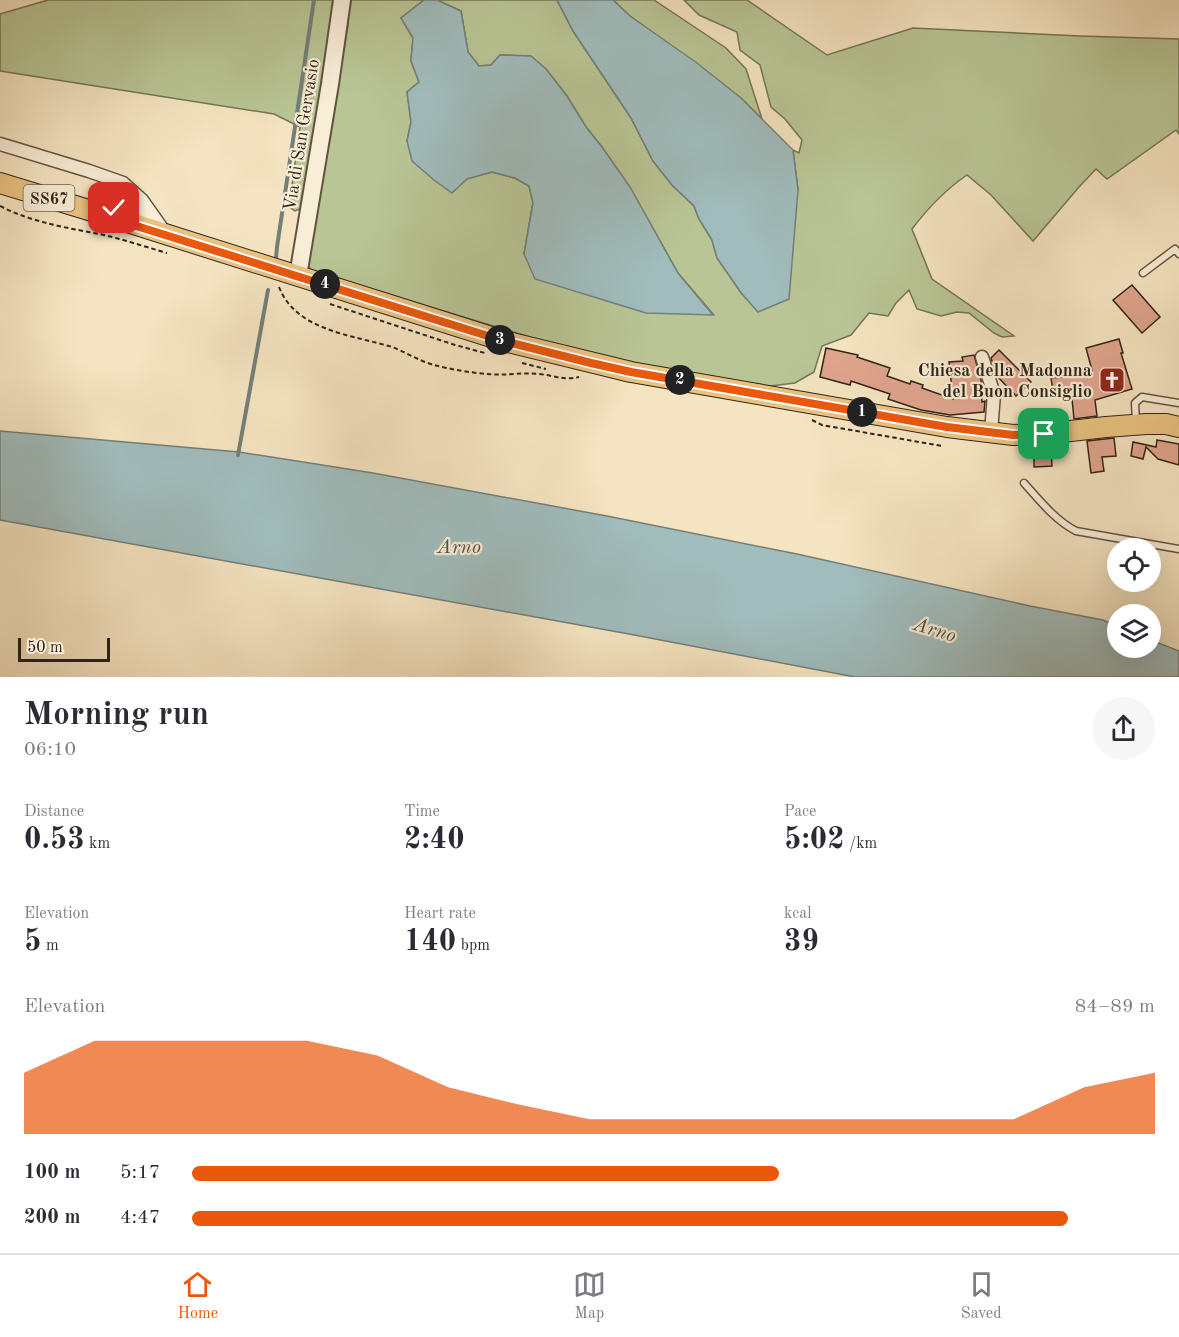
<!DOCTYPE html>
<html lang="en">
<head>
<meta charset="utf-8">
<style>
	body { margin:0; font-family:"Old Standard TT",serif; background:#f7f7f7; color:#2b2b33; height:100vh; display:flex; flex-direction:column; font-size:22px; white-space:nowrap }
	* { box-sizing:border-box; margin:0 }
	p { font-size:20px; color:#7c7c81 }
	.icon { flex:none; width:33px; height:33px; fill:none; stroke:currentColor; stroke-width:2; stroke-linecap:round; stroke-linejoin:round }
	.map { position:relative; height:677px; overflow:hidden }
	.drawer { display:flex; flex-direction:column; background:#fff; flex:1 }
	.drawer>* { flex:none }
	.fabs { position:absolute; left:1107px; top:538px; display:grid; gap:12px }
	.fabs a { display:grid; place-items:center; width:54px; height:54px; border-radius:50%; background:#fff; box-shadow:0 6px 24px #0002; font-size:30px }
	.scale { position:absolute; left:18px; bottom:15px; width:92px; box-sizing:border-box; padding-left:6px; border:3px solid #312316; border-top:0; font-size:16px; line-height:21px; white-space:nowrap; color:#312316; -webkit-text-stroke:4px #f8edd7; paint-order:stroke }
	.pin { position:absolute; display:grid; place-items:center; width:51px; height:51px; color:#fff; margin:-26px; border-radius:12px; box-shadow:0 3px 9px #0006 }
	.km { position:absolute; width:30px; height:30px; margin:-15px; border-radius:50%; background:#222; color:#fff; font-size:16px; line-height:30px; text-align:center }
	.round { display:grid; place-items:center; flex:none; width:63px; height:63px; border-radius:32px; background:#f7f7f7 }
	.overview { display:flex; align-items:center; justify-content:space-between; height:102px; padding:0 24px }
	h1 { font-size:33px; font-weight:700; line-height:45px }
	.figures { display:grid; grid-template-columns:repeat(3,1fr); gap:9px; height:102px; padding:6px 24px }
	.figures div { display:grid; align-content:center }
	.figures b { font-size:30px; font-weight:700 }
	.figures small { font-size:16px; font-weight:400 }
	.figures p { font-size:16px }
	.chart { height:168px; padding:12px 24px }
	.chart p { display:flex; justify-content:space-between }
	.chart svg { width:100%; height:108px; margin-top:6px; fill:#ea580c; opacity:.7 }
	ul { padding:0 24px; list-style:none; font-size:20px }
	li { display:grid; grid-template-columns:96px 72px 1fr; align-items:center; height:45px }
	li i { height:15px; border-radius:8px; background:#ea580c }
	.menu { display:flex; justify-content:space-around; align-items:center; height:84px; border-top:2px solid #e1e1e2; background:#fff; font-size:16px; color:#7c7c81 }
	.menu a { display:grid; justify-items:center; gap:3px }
	.menu .active { color:#ea580c }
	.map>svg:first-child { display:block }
	.green { fill:#b9c595; stroke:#757456; stroke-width:1.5 }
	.water { fill:#a0bcbc; stroke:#747f7a; stroke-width:1.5 }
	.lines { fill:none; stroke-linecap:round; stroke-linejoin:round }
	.stream { stroke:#747f7a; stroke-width:4 }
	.building { fill:#e0a48d; stroke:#312316; stroke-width:1.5 }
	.service-casing { stroke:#625341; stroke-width:9 }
	.minor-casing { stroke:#625341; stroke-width:15 }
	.tertiary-casing { stroke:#625341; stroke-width:20 }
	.primary-casing { stroke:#312316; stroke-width:22 }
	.path { stroke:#312316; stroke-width:2; stroke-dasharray:4.5 3; stroke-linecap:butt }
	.service { stroke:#f8edd7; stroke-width:6 }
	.minor { stroke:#f8edd7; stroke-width:12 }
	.tertiary { stroke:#f8edd7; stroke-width:16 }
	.primary { stroke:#eac280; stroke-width:20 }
	.route-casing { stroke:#fff; stroke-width:12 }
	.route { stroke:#ea580c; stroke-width:8 }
	.labels { text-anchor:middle; stroke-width:4.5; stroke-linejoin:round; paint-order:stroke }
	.shield { fill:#f8edd7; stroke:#6d6050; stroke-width:1.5 }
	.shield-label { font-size:16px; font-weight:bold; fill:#312316 }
	.street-label { font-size:18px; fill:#312316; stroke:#f8edd7 }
	.poi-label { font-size:18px; font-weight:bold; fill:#312316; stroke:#f8edd7; text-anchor:end }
	.water-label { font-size:20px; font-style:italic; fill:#525148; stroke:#f8edd7 }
</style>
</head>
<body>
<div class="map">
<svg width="1179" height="677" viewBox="0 0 1179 677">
	<rect width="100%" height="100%" fill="#f5e4c1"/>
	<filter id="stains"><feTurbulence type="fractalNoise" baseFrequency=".00333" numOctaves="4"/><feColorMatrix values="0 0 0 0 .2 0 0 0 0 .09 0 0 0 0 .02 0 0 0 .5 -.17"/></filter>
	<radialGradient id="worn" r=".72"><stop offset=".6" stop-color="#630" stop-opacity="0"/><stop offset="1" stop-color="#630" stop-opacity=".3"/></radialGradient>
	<path class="green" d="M48 0H334L302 208 295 211 289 207 300 127 274 114 0 71V14Z
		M350 0H424L401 18 413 38 411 61 419 82 407 92 411 122 407 141 434 180 442 185 492 172 515 178 529 186 533 202 524 254 713 314 678 273 630 188 602 147 586 127 567 96 546 69 530 56 500 55 491 65 479 66 468 52 461 11 437 0H557L573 31 631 118 653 161 672 185 694 206 699 219 712 240 717 258 742 294 798 190 793 150 799 153 802 140 785 119 771 107 760 65 740 50 737 32 699 15 684 0H747L827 55 913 28 1080 36 1179 39V134L1176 130 1107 179 1096 169 1079 187 1033 241 991 195 967 175C945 190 928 208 912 229L932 279 1014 336 1002 337 994 333 969 313 957 312 941 316 917 309 909 290 896 303 888 316 869 313 851 335 822 346 814 372 795 383 761 387 586 354 312 271 307 265 348 25Z
		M613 0H654L726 48 746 69 762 119 741 98 630 16Z"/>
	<path class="water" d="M424 0H437L461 11 468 52 479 66 491 65 500 55 531 56 546 69 567 96 586 127 602 147 630 187 678 273 713 315 646 313 535 279 524 254 533 203 529 186 515 178 492 172 467 179 452 193 434 180 412 161 407 141 411 122 407 92 419 82 411 61 413 38 401 18Z
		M557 0H613L630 16 697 63 741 98 793 150 798 190 789 299 758 312 742 294 717 258 712 240 699 219 694 206 672 185 653 161 631 118 573 31Z
		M0 431 239 452 373 473 607 516 797 554 1030 606 1103 620 1117 626 1118 648H1150L1151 640 1179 651V677H855L629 634 0 520Z"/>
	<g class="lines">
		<path class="stream" d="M276 259 277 247 314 0
			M238 455 268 290"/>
	</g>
	<path class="building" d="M1132 285 1160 317 1142 333 1113 300Z
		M1119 339 1123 353H1121L1132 389 1095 400 1097 416 1074 419 1072 399 1062 397 1054 398 1051 378 1093 374 1086 348Z
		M826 348 858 355 857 357 890 368 887 376 910 384 911 381 923 385 922 388 953 399 949 362 963 361 962 357 974 355 981 380 982 402 985 401 984 412 950 415 921 410 888 399 890 394 851 381 850 385 820 377Z
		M999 350 1031 382 1016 396 997 376 991 358Z
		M1114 438 1116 456 1102 457 1104 471 1091 473 1087 441Z
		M1157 440 1179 444V465L1158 459 1146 447 1143 459 1131 456 1133 442 1156 447Z
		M1041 448H1051L1052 466 1034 467V455L1042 454Z"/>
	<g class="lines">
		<g class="service-casing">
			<path id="service" d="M1143 273 1175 249 1179 254
				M1136 422 1135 403 1142 397 1179 403
				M1024 483C1040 501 1055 520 1076 531L1179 549"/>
		</g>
		<g class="minor-casing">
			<path id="minor" d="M0 144 89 171 123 183 142 200 166 234
				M109 180C122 190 124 209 130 223L136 221 143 214 142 200
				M982 357 994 394 991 432"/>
		</g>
		<g class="tertiary-casing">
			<path id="tertiary" d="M298 276 330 84 342 0"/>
		</g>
		<g class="primary-casing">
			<path id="primary" d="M0 183 105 215 504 341 631 372 947 427 1013 435 1044 434 1106 427 1146 424H1166L1179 427"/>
		</g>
		<path class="path" d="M0 206C33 223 69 228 104 235 125 240 146 247 167 253
			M279 287C296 331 353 335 392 347 406 352 419 361 434 365 449 369 472 373 488 374 505 376 522 372 538 374 553 375 564 381 579 377
			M330 304 455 345 485 353
			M522 363 546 369
			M812 420 822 425 942 446"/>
		<use href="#service" class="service"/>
		<use href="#minor" class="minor"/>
		<use href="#tertiary" class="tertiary"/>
		<use href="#primary" class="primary"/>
	</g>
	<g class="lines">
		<g class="route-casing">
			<path id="route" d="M114 208 121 199 130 224 504 341 591 363 631 372 947 427 1013 435 1044 434"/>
		</g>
		<use href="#route" class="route"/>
	</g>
	<defs>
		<g id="church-square" transform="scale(1.35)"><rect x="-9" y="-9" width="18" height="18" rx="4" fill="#8f2418" stroke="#f8edd7"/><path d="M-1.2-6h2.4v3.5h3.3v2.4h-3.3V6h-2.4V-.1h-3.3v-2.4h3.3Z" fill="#fff"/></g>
	</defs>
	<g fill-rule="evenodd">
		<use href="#church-square" x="1112" y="380"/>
	</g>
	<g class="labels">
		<rect class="shield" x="23.5" y="185" width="51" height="26" rx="4.5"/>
		<g class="shield-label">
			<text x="49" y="204">SS67</text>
		</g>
		<g class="street-label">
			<text transform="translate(301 135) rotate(-81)" y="6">Via di San Gervasio</text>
		</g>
		<g class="poi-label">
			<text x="1092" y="376">Chiesa della Madonna<tspan x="1092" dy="21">del Buon Consiglio</tspan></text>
		</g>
		<g class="water-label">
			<text x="459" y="553">Arno</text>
			<text transform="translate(935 629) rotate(17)" y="7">Arno</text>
		</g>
	</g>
	<rect width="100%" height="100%" filter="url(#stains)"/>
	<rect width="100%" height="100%" fill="url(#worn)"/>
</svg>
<div class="fabs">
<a><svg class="icon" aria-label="locate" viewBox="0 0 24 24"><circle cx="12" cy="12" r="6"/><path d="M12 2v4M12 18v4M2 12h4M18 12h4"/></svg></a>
<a><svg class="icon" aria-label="layers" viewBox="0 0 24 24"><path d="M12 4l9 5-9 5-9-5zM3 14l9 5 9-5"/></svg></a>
</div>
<div class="scale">50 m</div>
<div class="pin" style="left:1044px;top:434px;background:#1e9e55"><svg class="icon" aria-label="arrive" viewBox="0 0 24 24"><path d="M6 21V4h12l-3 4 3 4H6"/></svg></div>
<div class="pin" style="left:114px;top:208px;background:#d93025"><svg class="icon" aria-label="check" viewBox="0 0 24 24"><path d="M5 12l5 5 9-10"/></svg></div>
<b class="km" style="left:862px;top:412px">1</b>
<b class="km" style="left:680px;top:380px">2</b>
<b class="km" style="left:500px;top:340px">3</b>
<b class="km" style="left:325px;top:284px">4</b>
</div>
<section class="drawer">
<div class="overview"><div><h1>Morning run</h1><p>06:10</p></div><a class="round"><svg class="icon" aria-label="share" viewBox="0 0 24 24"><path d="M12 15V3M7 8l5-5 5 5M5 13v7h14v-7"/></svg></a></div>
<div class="figures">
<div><p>Distance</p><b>0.53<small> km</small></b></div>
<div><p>Time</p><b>2:40</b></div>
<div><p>Pace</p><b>5:02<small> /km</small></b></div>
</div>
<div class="figures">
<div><p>Elevation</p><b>5<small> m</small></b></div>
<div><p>Heart rate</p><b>140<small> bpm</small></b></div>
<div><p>kcal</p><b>39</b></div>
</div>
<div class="chart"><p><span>Elevation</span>84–89 m</p>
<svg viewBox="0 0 160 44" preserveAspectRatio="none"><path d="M0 44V19L10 6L20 6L30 6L40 6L50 12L60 25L70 32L80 38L90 38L100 38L110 38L120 38L130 38L140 38L150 25L160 19V44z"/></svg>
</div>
<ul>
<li><b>100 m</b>5:17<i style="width:61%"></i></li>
<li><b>200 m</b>4:47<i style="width:91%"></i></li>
</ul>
</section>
<nav class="menu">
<a class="active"><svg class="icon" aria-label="home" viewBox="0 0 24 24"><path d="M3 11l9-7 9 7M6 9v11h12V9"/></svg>Home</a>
<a><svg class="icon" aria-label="map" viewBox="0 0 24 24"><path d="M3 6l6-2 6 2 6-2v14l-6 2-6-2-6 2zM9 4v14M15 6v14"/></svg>Map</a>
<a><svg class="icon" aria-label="saved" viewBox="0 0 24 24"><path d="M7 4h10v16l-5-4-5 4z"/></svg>Saved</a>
</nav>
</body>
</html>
